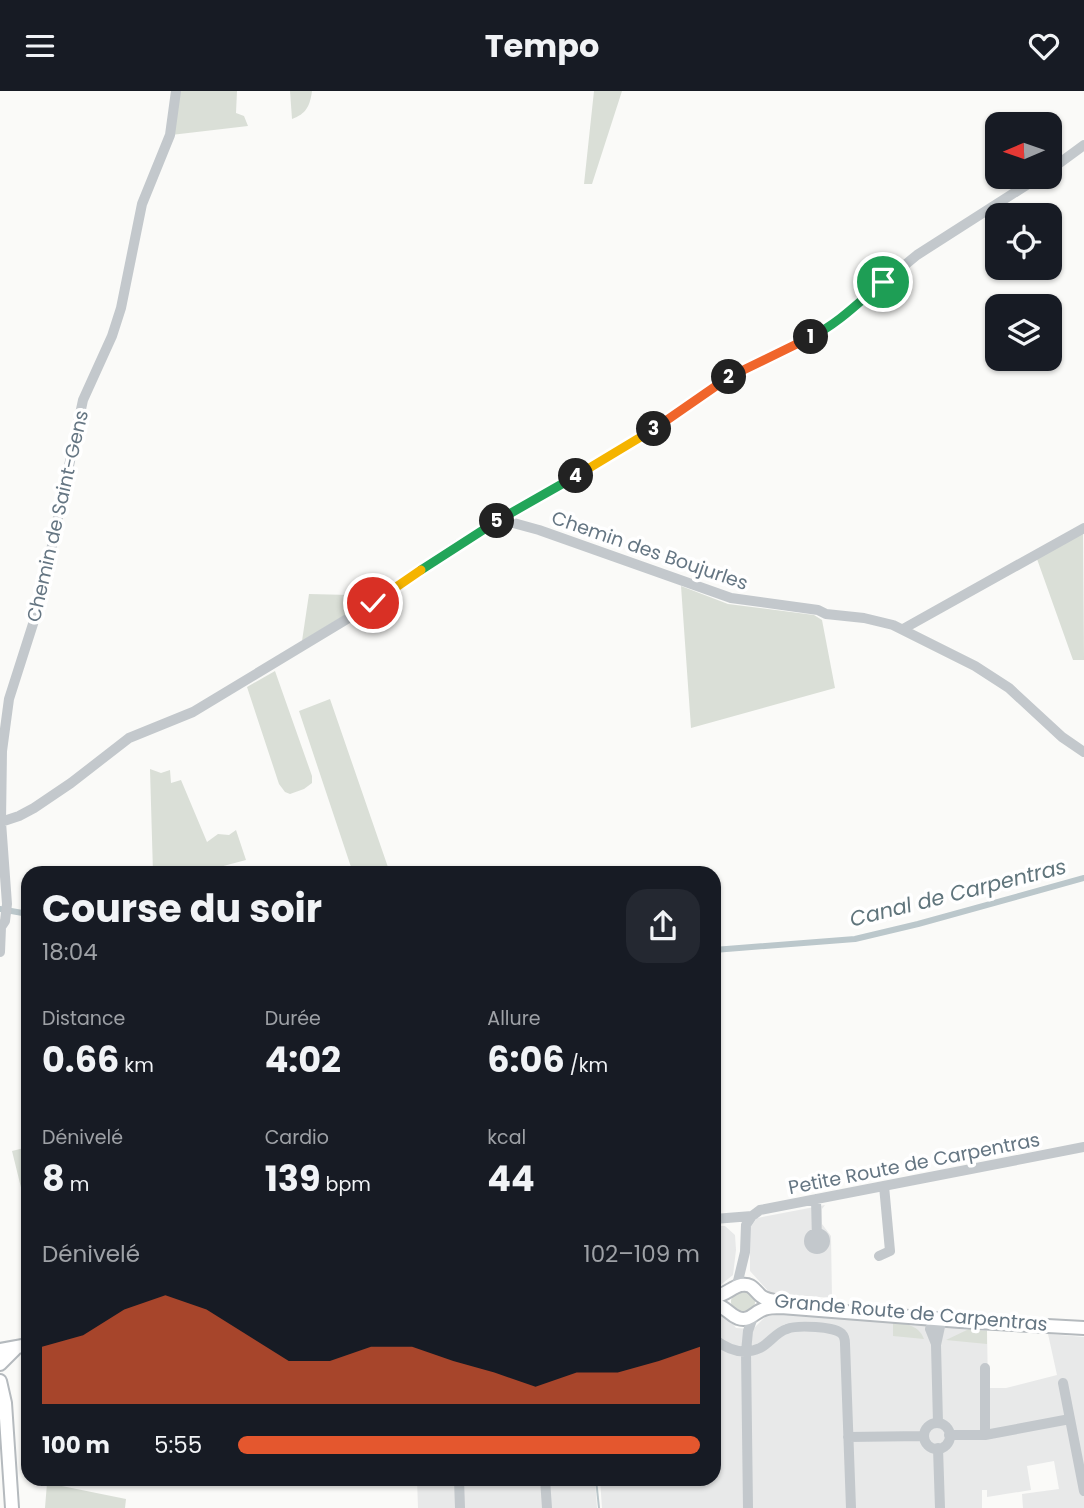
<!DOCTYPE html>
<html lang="fr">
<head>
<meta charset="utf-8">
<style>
	body { margin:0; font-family:Poppins,sans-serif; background:#242831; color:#f1f3f6; height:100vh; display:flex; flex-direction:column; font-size:26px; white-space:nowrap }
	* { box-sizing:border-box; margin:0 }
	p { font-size:23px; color:#9ea1a6 }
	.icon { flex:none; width:38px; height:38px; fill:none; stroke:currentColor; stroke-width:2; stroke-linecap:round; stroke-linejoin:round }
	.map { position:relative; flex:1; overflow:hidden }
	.panel { position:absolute; left:21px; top:775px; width:700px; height:620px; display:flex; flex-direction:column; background:#171b24; border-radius:21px; box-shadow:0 2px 5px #0004 }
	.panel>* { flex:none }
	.needle { width:46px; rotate:268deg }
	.buttons { position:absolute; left:985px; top:21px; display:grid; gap:14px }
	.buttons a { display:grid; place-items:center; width:77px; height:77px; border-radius:14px; background:#171b24; box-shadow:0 2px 5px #0004; font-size:35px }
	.pin { position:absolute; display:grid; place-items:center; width:60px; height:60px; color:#fff; margin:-30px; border:4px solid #fff; border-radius:50%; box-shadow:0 2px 7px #0007 }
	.km { position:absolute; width:35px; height:35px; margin:-18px; border-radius:50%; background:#222; color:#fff; font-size:19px; line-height:35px; text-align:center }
	.round { display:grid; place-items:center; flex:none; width:74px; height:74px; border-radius:21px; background:#242831 }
	.summary { display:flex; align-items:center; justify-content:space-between; height:119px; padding:0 21px }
	h1 { font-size:38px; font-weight:700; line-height:52px }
	.metrics { display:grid; grid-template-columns:repeat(3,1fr); gap:10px; height:119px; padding:7px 21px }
	.metrics div { display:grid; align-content:center }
	.metrics b { font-size:35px; font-weight:700 }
	.metrics small { font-size:19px; font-weight:400 }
	.metrics p { font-size:19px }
	.chart { height:196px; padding:14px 21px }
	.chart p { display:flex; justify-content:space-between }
	.chart svg { width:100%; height:126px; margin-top:7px; fill:#e4572e; opacity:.7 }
	ul { padding:0 21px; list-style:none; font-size:23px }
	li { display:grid; grid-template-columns:112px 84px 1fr; align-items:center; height:52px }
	li i { height:18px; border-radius:9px; background:#e4572e }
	header { display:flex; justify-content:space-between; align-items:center; height:91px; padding:0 21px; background:#171b24; font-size:32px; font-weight:700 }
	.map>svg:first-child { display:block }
	.built { fill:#e8e9e9 }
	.green { fill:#dadfd7 }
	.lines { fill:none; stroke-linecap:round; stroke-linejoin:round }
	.stream { stroke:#bbc7cb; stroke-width:2 }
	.canal { stroke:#bbc7cb; stroke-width:6 }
	.major-casing { stroke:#b5babe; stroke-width:16 }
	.minor { stroke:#c3c8cc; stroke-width:10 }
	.major { stroke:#fff; stroke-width:12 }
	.split-1-casing { stroke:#fff; stroke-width:14 }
	.split-2-casing { stroke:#fff; stroke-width:14 }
	.split-3-casing { stroke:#fff; stroke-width:14 }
	.split-4-casing { stroke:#fff; stroke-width:14 }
	.split-5-casing { stroke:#fff; stroke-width:14 }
	.split-6-casing { stroke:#fff; stroke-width:14 }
	.split-7-casing { stroke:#fff; stroke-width:14 }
	.split-1 { stroke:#22a559; stroke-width:9 }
	.split-2 { stroke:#f0652b; stroke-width:9 }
	.split-3 { stroke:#f0652b; stroke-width:9 }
	.split-4 { stroke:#f5b400; stroke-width:9 }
	.split-5 { stroke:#22a559; stroke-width:9 }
	.split-6 { stroke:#22a559; stroke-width:9 }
	.split-7 { stroke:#f5b400; stroke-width:9 }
	.labels { text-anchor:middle; stroke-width:7; stroke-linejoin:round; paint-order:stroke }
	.street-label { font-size:19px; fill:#657683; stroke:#fff }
	.water-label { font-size:21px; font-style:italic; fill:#60757c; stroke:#fff }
</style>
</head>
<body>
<header><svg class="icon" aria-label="menu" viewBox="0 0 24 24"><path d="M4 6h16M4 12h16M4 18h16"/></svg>Tempo<svg class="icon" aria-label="heart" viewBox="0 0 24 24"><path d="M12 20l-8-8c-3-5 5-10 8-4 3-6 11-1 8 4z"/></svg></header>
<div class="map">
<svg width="1084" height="1417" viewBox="0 0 1084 1417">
	<rect width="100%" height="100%" fill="#fafaf8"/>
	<path class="built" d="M825 1114 822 1118V1133L831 1145 832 1207 770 1202 750 1180V1137L757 1127Z
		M714 1135H725L735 1144 736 1159 733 1184 714 1199Z
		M719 1216 736 1237 753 1238 769 1222 891 1228 987 1239 988 1297H1006L1057 1284 1048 1243 1084 1246V1417H1023L1022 1403 1059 1398 1054 1370 1027 1375 1031 1399 987 1406V1399H982V1417H602L600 1388H714V1218Z
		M417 1388H595L597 1417H418Z"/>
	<path class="green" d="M178 0H237L236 22 244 25 248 35 171 44Z
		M290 0H312C310 15 306 23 292 28Z
		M594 0H622L592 93H584Z
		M1083 441 1084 569H1073L1037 468Z
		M681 495 728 513 814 524 822 529 835 597 691 637Z
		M309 503 350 504V521L302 550Z
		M275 580 312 685V692L304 698 290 703 285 701 279 693 247 596Z
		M330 608 390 782H353L299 620Z
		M150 678 161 682 170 679 171 692 181 689 207 751 218 743 229 744 236 739 246 769 197 782H153Z
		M28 1056V1125L12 1060Z
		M731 1211a12 12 0 1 1 24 0a12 12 0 1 1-24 0Z
		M893 1231C906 1233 919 1234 924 1248L893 1245Z
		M969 1238 987 1240V1253L946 1249Z
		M47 1392 126 1408 125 1417H45Z"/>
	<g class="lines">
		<path class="stream" d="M596 1388 599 1417"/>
		<path class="canal" d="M0 818 28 823
			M714 859 855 848 918 833 1084 787"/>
		<g class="major-casing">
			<path id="major" d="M714 1206C726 1204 732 1196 741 1194 752 1192 754 1199 761 1205 767 1210 777 1210 784 1211
				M714 1213C727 1216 728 1223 738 1227 750 1231 754 1221 764 1218 769 1216 775 1216 781 1216L960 1230 1084 1237
				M0 1259 28 1254
				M0 1273 17 1256
				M0 1290 5 1312 12 1417"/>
		</g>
		<path class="minor" d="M1050 79 1084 54
			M499 428 539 439 731 507 818 519 826 523 864 527 893 534 975 575 1009 597 1062 646 1084 661
			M903 538 1084 437
			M1 731 19 725 34 717 71 692 129 647 193 621 357 522 458 453 666 331 720 290 830 236 917 164 1039 86
			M0 861 1 836 5 830 7 813 1 731 2 660 9 608 40 511 83 309 112 245 121 217 142 113 170 44 176 0
			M816 1108 817 1150
			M714 1128 752 1125
			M809 1150a8 8 0 1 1 16 0a8 8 0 1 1-16 0Z
			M879 1165 890 1160 884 1095
			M735 1197 738 1190 745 1161 746 1134 752 1125 760 1119 1084 1056
			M935 1225 941 1231 936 1254 938 1332
			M714 1248C728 1259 743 1265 760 1257 770 1252 776 1241 787 1238 796 1234 836 1235 842 1243 844 1245 845 1249 845 1253L851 1417
			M936 1253 930 1238 934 1226 939 1225
			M1063 1292 1070 1328
			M924 1345a13 13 0 1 1 26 0a13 13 0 1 1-26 0Z
			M949 1344H985V1277
			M985 1344 1070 1328 1084 1400
			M848 1346 924 1345
			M938 1357 940 1417
			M459 1388 460 1417
			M545 1388 547 1417
			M748 1417 746 1261 748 1240 753 1226"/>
		<use href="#major" class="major"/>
	</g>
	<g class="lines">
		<g class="split-1-casing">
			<path id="split-1" d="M811 246C839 232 859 211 883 191"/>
		</g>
		<g class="split-2-casing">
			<path id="split-2" d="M729 286 811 246"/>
		</g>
		<g class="split-3-casing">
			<path id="split-3" d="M654 338 729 286"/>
		</g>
		<g class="split-4-casing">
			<path id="split-4" d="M576 385 654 338"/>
		</g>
		<g class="split-5-casing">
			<path id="split-5" d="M497 430 576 385"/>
		</g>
		<g class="split-6-casing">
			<path id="split-6" d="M421 479 497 430"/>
		</g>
		<g class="split-7-casing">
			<path id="split-7" d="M373 512 421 479"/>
		</g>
		<use href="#split-1" class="split-1"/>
		<use href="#split-2" class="split-2"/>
		<use href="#split-3" class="split-3"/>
		<use href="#split-4" class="split-4"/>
		<use href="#split-5" class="split-5"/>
		<use href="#split-6" class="split-6"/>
		<use href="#split-7" class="split-7"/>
	</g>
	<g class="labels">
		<g class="street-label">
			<text transform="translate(57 425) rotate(-77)" y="7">Chemin de Saint-Gens</text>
			<text transform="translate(650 459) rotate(19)" y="7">Chemin des Boujurles</text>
			<text transform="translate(914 1072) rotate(-11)" y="7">Petite Route de Carpentras</text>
			<text transform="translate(911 1221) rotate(5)" y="7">Grande Route de Carpentras</text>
		</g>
		<g class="water-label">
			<text transform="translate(958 802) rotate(-14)" y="7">Canal de Carpentras</text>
		</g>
	</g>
</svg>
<div class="buttons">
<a><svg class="needle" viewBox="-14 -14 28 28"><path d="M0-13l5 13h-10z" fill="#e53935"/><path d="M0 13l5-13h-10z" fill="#9ea1a6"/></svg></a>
<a><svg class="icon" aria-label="locate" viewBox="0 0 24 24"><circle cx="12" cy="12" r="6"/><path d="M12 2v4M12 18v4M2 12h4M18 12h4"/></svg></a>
<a><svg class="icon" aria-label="layers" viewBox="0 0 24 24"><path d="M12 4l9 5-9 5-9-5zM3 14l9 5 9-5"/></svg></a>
</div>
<div class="pin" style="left:883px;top:191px;background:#1e9e55"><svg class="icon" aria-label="arrive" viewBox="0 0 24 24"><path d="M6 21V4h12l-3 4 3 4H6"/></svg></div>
<div class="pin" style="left:373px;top:512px;background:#d93025"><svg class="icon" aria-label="check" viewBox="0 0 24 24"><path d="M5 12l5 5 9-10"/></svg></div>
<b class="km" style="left:811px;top:246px">1</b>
<b class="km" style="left:729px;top:286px">2</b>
<b class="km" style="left:654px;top:338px">3</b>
<b class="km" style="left:576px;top:385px">4</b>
<b class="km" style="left:497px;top:430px">5</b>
<section class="panel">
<div class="summary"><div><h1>Course du soir</h1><p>18:04</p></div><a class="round"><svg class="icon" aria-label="share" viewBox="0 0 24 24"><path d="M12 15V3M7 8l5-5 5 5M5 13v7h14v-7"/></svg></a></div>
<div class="metrics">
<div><p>Distance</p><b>0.66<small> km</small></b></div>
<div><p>Durée</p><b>4:02</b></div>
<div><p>Allure</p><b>6:06<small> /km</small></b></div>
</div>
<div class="metrics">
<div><p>Dénivelé</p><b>8<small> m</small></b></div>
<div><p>Cardio</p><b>139<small> bpm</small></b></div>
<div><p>kcal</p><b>44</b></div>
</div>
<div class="chart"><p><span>Dénivelé</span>102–109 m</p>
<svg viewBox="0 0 160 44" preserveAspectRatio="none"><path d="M0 44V24L10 20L20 11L30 6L40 11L50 20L60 29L70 29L80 24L90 24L100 29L110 33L120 38L130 33L140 33L150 29L160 24V44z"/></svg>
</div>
<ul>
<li><b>100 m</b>5:55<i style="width:100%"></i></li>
</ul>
</section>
</div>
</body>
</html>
